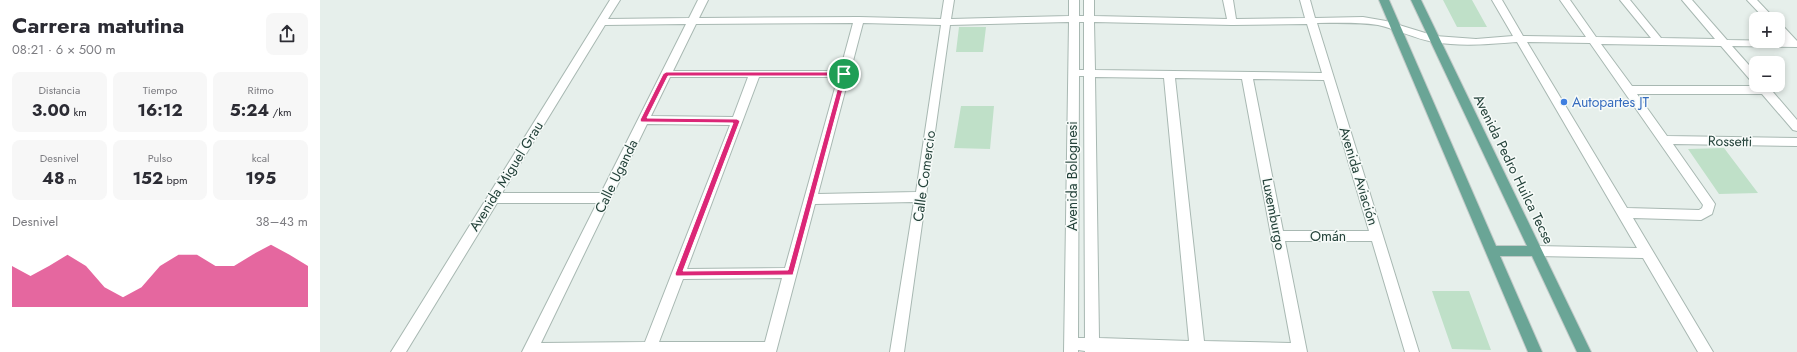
<!DOCTYPE html>
<html lang="es">
<head>
<meta charset="utf-8">
<style>
	body { margin:0; font-family:Jost,sans-serif; background:#f7f7f7; color:#2b2b33; height:100vh; display:flex; flex-direction:column; font-size:15px; white-space:nowrap }
	* { box-sizing:border-box; margin:0 }
	p { font-size:13px; color:#7c7c81 }
	.icon { flex:none; width:22px; height:22px; fill:none; stroke:currentColor; stroke-width:2; stroke-linecap:round; stroke-linejoin:round }
	.map { position:relative; flex:1; overflow:hidden }
	.side { display:flex; flex-direction:column; background:#fff; width:320px }
	.side>* { flex:none }
	.buttons { position:absolute; left:1429px; top:12px; display:grid; gap:8px }
	.buttons a { display:grid; place-items:center; width:36px; height:36px; border-radius:8px; background:#fff; box-shadow:0 2px 6px #0003; font-size:20px }
	.pin { position:absolute; display:grid; place-items:center; width:34px; height:34px; color:#fff; margin:-17px; border:2px solid #fff; border-radius:50%; box-shadow:0 1px 4px #0007 }
	.round { display:grid; place-items:center; flex:none; width:42px; height:42px; border-radius:8px; background:#f7f7f7 }
	.summary { display:flex; align-items:center; justify-content:space-between; height:68px; padding:0 12px }
	h1 { font-size:22px; font-weight:700; line-height:30px }
	.stats { display:grid; grid-template-columns:repeat(3,1fr); gap:6px; height:68px; padding:4px 12px }
	.stats div { display:grid; align-content:center; border-radius:8px; background:#f7f7f7; text-align:center }
	.stats b { font-size:17px; font-weight:700 }
	.stats small { font-size:11px; font-weight:400 }
	.stats p { font-size:11px }
	.chart { height:112px; padding:8px 12px }
	.chart p { display:flex; justify-content:space-between }
	.chart svg { width:100%; height:72px; margin-top:4px; fill:#db2777; opacity:.7 }
	main { display:flex; flex:1; min-height:0 }
	.map>svg:first-child { display:block }
	.green { fill:#bfe0c8 }
	.lines { fill:none; stroke-linecap:round; stroke-linejoin:round }
	.minor-casing { stroke:#a8b8b2; stroke-width:2 }
	.major-casing { stroke:#c2cac8; stroke-width:2 }
	.minor { fill:#fff; fill-rule:evenodd }
	.major { fill:#6aa596; fill-rule:evenodd }
	.route { fill:#db2777; stroke:#fff; fill-rule:evenodd }
	.shop-dot { fill:#3f7fe0; stroke:#f7fbf9; stroke-width:1.5 }
	.labels { text-anchor:middle; stroke-width:3; stroke-linejoin:round; paint-order:stroke }
	.shop-label { font-size:14px; fill:#366cbe; stroke:#f7fbf9; text-anchor:start }
	.street-label { font-size:14px; fill:#24423a; stroke:#f7fbf9 }
</style>
</head>
<body>
<main>
<section class="side">
<div class="summary"><div><h1>Carrera matutina</h1><p>08:21 · 6 × 500 m</p></div><a class="round"><svg class="icon" aria-label="share" viewBox="0 0 24 24"><path d="M12 15V3M7 8l5-5 5 5M5 13v7h14v-7"/></svg></a></div>
<div class="stats">
<div><p>Distancia</p><b>3.00<small> km</small></b></div>
<div><p>Tiempo</p><b>16:12</b></div>
<div><p>Ritmo</p><b>5:24<small> /km</small></b></div>
</div>
<div class="stats">
<div><p>Desnivel</p><b>48<small> m</small></b></div>
<div><p>Pulso</p><b>152<small> bpm</small></b></div>
<div><p>kcal</p><b>195</b></div>
</div>
<div class="chart"><p><span>Desnivel</span>38–43 m</p>
<svg viewBox="0 0 160 44" preserveAspectRatio="none"><path d="M0 44V19L10 25L20 19L30 12L40 19L50 32L60 38L70 32L80 19L90 12L100 12L110 19L120 19L130 12L140 6L150 12L160 19V44z"/></svg>
</div>
</section>
<div class="map">
<svg width="1477" height="352" viewBox="0 0 1477 352">
	<rect width="100%" height="100%" fill="#e6efeb"/>
	<path class="green" d="M1123 0H1152L1167 27H1137Z
		M639 27H666L663 52H636Z
		M641 106H674L670 149 634 148Z
		M1404 148 1438 193 1399 194 1368 149Z
		M1112 291H1149L1171 350 1132 349Z"/>
	<g class="lines">
		<g class="minor-casing">
			<path id="minor" d="M290 0H300L288 19 369 18 378 0H388L379 18 539 17 621 19 624 0H634L631 19 749 16V0H759V16H764V0H774V16L907 19 903 0H913L916 19 985 18 980 0H990L995 18 1043 17 1066 21 1115 36 1156 39 1193 36 1172 0H1182L1203 36 1266 37 1240 0H1250L1276 37 1331 38 1300 0H1310L1341 38 1395 39 1362 0H1372L1407 40 1465 41 1458 33V24L1462 25 1477 41V47L1412 46 1436 73V83L1432 82 1401 46 1281 44 1312 86H1437L1436 85V84L1447 85 1477 120V131L1473 130 1442 94H1317L1347 136 1477 138V146L1353 144 1393 201 1395 204 1392 214 1381 220 1313 218 1393 352H1378L1323 258 1216 256 1211 255 1209 251 1211 247 1216 246 1317 248 1197 42C1169 44 1142 47 1114 42 1095 39 1077 29 1058 25 1038 22 1018 23 997 23L1099 352H1085L1052 241H965L987 352H765V351L758 350V352H744L749 22 630 25 584 352H570L594 202 495 204 456 352H202L277 203H177L86 352H71ZM759 22H764V70H759ZM774 22 912 25 987 24 1002 73 775 70ZM533 23 520 71H353L376 24ZM543 23 621 25 596 192 498 194ZM366 24 281 193H182L285 25ZM1207 42 1270 43 1383 205 1382 208 1379 210 1307 208ZM759 76H764L765 338H758ZM350 77H428L413 117 331 116ZM439 77H518L465 268 367 269ZM775 77 844 78 869 341 779 338ZM855 78 922 79 971 343 884 341ZM933 79 1004 80 1049 231H963ZM327 124 410 125 325 342 221 343ZM462 278 445 342H339L363 279Z
				M1427 0H1437L1455 19H1445Z"/>
		</g>
		<g class="major-casing">
			<path id="major" d="M1059 0H1069L1176 246H1207L1091 0H1101L1271 352H1257L1212 256H1180L1222 352H1208Z"/>
		</g>
		<use href="#minor" class="minor"/>
		<use href="#major" class="major"/>
	</g>
	<path class="route" d="M346 72H524L527 74 473 275 356 276 355 274 413 123 321 122 320 120 343 74ZM348 76H521L468 270 363 271 420 121 417 119 327 118Z"/>
	<circle class="shop-dot" cx="1244" cy="102" r="4"/>
	<g class="labels">
		<g class="shop-label">
			<text x="1252" y="107">Autopartes JT</text>
		</g>
		<g class="street-label">
			<text transform="translate(1410 141) rotate(1)" y="5">Rossetti</text>
			<text transform="translate(1194 169) rotate(64)" y="5">Avenida Pedro Huilca Tecse</text>
			<text transform="translate(186 176) rotate(-58)" y="5">Avenida Miguel Grau</text>
			<text transform="translate(296 176) rotate(-64)" y="5">Calle Uganda</text>
			<text transform="translate(604 176) rotate(-82)" y="5">Calle Comercio</text>
			<text transform="translate(752 176) rotate(-90)" y="5">Avenida Bolognesi</text>
			<text transform="translate(1039 176) rotate(73)" y="5">Avenida Aviación</text>
			<text transform="translate(954 214) rotate(79)" y="5">Luxemburgo</text>
			<text x="1008" y="241">Omán</text>
		</g>
	</g>
</svg>
<div class="buttons">
<a>+</a>
<a>−</a>
</div>
<div class="pin" style="left:524px;top:74px;background:#1e9e55"><svg class="icon" aria-label="arrive" viewBox="0 0 24 24"><path d="M6 21V4h12l-3 4 3 4H6"/></svg></div>
</div>
</main>
</body>
</html>
